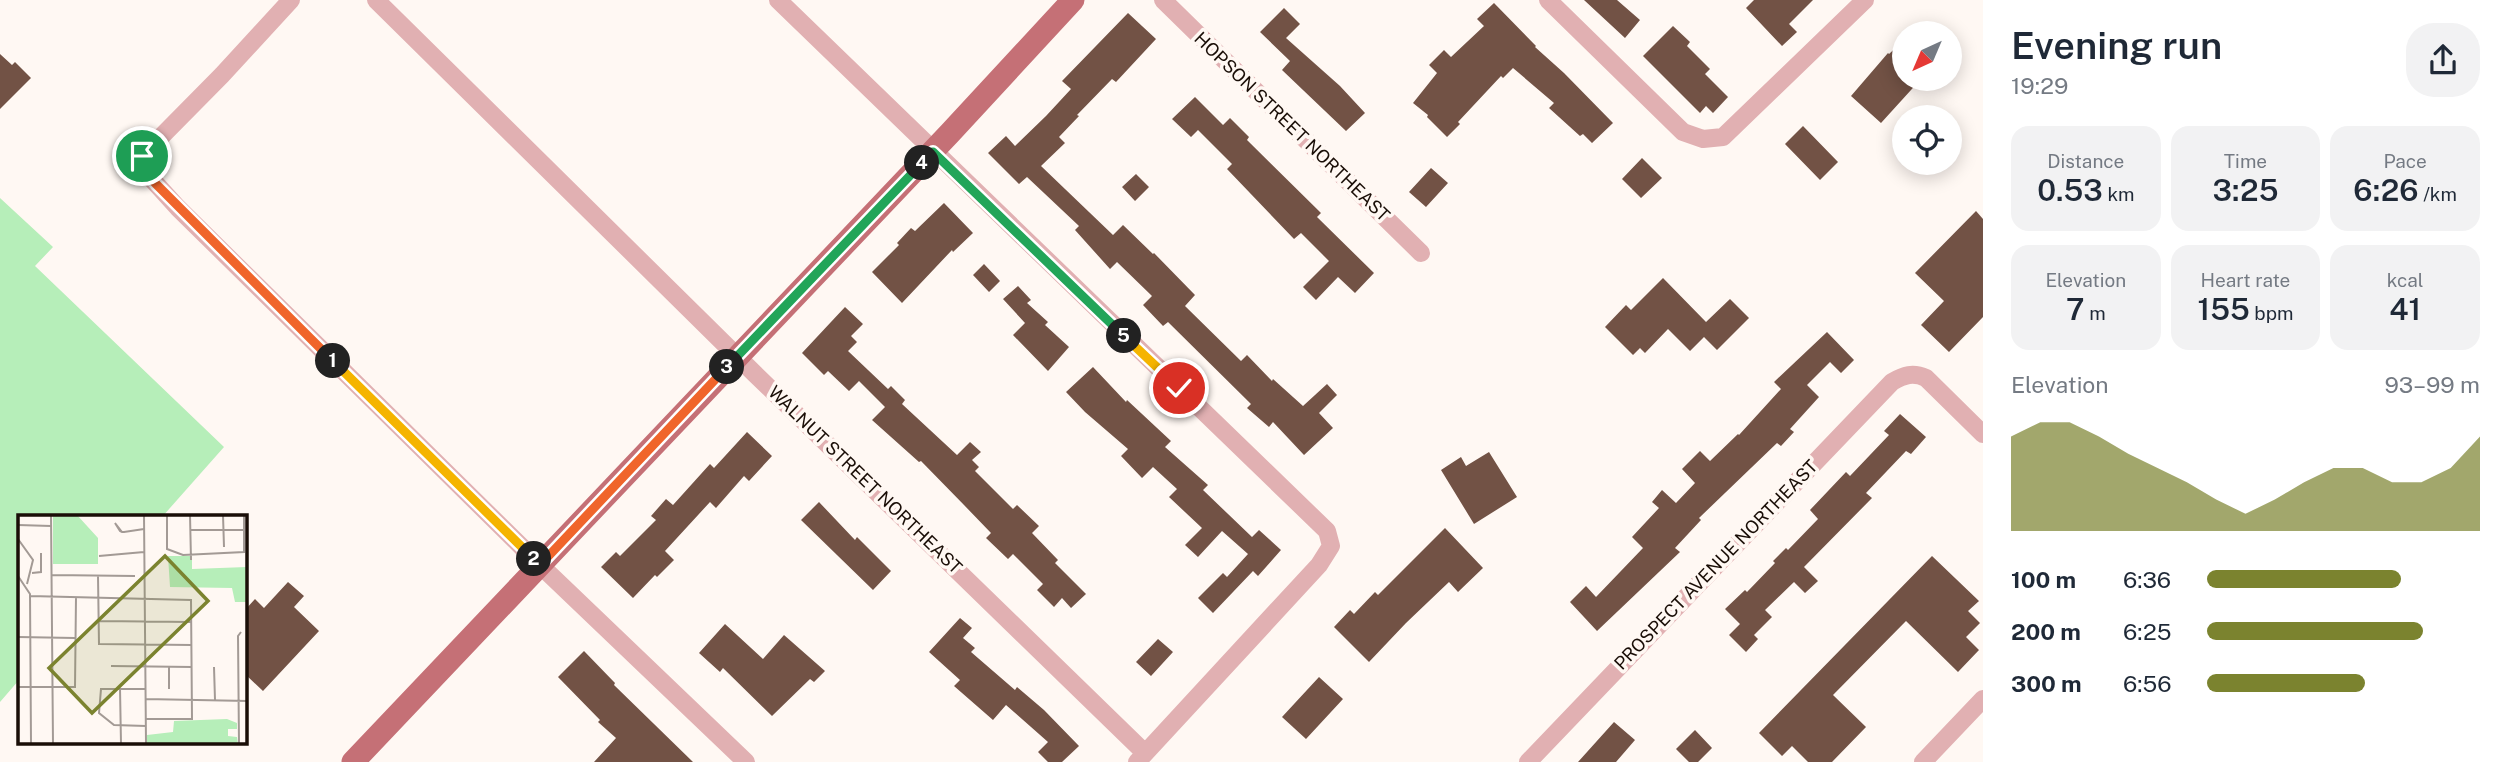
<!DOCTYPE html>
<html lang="en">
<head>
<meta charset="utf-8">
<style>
	body { margin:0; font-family:"Public Sans",sans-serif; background:#f2f2f3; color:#1f2937; height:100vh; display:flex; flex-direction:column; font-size:26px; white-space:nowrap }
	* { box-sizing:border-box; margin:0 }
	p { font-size:23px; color:#747a83 }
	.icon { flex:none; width:38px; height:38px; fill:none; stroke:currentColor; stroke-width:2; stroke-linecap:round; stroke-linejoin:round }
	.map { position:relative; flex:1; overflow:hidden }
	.side { display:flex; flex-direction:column; background:#fff; width:525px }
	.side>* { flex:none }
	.needle { width:46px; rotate:224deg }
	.tools { position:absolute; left:1892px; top:21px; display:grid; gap:14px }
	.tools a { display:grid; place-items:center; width:70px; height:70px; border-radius:50%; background:#fff; box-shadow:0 4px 18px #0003; font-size:35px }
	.pin { position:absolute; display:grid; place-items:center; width:60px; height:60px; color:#fff; margin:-30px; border:4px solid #fff; border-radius:50%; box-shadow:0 2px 7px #0007 }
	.km { position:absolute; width:35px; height:35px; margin:-18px; border-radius:50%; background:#222; color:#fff; font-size:19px; line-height:35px; text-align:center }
	.round { display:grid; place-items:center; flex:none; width:74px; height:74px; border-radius:28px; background:#f2f2f3 }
	.summary { display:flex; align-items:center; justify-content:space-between; height:119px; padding:0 28px }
	h1 { font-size:38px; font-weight:600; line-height:52px }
	.metrics { display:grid; grid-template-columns:repeat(3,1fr); gap:10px; height:119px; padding:7px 28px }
	.metrics div { display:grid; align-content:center; border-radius:18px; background:#f2f2f3; text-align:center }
	.metrics b { font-size:30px; font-weight:600 }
	.metrics small { font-size:19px; font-weight:400 }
	.metrics p { font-size:19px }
	.chart { height:196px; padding:14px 28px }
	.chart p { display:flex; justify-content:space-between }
	.chart svg { width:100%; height:126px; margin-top:7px; fill:#7b832f; opacity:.7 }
	ul { padding:0 28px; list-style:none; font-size:23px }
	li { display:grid; grid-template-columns:112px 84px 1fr; align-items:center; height:52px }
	li i { height:18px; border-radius:9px; background:#7b832f }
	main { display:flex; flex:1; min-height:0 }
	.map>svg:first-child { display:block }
	.green { fill:#b6eeb9 }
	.building { fill:#725245 }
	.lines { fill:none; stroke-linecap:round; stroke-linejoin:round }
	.minor { stroke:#e1b0b2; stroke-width:18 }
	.major { stroke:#c57076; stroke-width:23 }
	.split-1-casing { stroke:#fff; stroke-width:14 }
	.split-2-casing { stroke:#fff; stroke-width:14 }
	.split-3-casing { stroke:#fff; stroke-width:14 }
	.split-4-casing { stroke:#fff; stroke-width:14 }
	.split-5-casing { stroke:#fff; stroke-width:14 }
	.split-6-casing { stroke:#fff; stroke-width:14 }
	.split-1 { stroke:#f0652b; stroke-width:9 }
	.split-2 { stroke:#f5b400; stroke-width:9 }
	.split-3 { stroke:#f0652b; stroke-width:9 }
	.split-4 { stroke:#22a559; stroke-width:9 }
	.split-5 { stroke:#22a559; stroke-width:9 }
	.split-6 { stroke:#f5b400; stroke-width:9 }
	.labels { text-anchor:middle; stroke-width:7; stroke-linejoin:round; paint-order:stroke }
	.street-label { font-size:18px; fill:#1a0e07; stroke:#fff8f3 }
	.inset-road { fill:none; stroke:#a39a95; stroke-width:2 }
	.view { fill:#7b832f; fill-opacity:0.15; stroke:#7b832f; stroke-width:3.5 }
	.inset-edge { fill:none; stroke:#1a0e07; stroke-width:3.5 }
</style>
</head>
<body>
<main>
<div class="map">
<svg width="1983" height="762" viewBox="0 0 1983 762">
	<rect width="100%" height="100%" fill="#fff8f3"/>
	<path class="green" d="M0 198 53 247 35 266 224 447 162 517H19V680L0 702Z"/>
	<path class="building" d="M1584 0H1617L1640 20 1625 38Z
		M1754 0H1813L1789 24 1797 32 1782 46 1746 8Z
		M1494 3 1536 46 1535 47 1564 73 1613 123 1592 143 1583 134 1580 136 1549 108 1554 103 1513 68 1503 78 1501 76 1458 122 1460 124 1447 137 1427 117 1428 115 1413 103 1437 73 1429 65 1444 50 1451 57 1484 26 1477 19Z
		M1284 8 1300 24 1286 38 1340 86 1365 113 1346 131 1282 70 1290 61 1260 32Z
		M1128 13 1156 39 1116 82 1112 79 1077 115 1079 116 1059 137 1065 143 1041 166 1113 235 1123 225 1153 254 1154 253 1195 295 1185 306 1241 361 1247 355 1272 381 1273 379 1303 406 1327 384 1337 395 1319 413 1333 428 1304 455 1273 422 1269 427 1247 408 1251 404 1168 322 1163 326 1143 305 1152 296 1117 262 1110 269 1075 230 1079 226 1027 177 1019 184 988 153 1006 136 1015 146 1046 116 1071 89 1062 81Z
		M1673 26 1690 42 1687 46 1710 69 1705 74 1728 97 1713 113 1706 106 1700 113 1643 56Z
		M1904 40V79H1921L1881 123 1851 96 1888 53 1889 54Z
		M0 54 12 65 15 62 31 78 0 109Z
		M1195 97 1223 125 1230 118 1249 137 1247 140 1321 213 1317 217 1374 273 1355 293 1338 277 1316 300 1303 287 1329 261 1301 233 1294 239 1227 169 1232 164 1198 130 1191 137 1172 119Z
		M1803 126 1838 162 1820 180 1785 144Z
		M1642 158 1662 178 1641 198 1622 179Z
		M1431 168 1448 183 1426 207 1409 192Z
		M1136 174 1149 187 1135 201 1122 187Z
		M944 203 973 233 953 252 952 250 902 303 872 272 899 245 897 243 911 228 915 231Z
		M1976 211 1983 219V317L1949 352 1921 325 1944 301 1915 273Z
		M984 264 1000 281 989 292 973 275Z
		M1663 278 1706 322 1730 299 1749 318 1717 350 1704 337 1690 351 1668 329 1645 353 1640 348 1633 355 1605 327 1626 305 1631 310Z
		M1018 286 1031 300 1027 303 1048 322 1045 325 1069 347 1048 371 1013 335 1025 323 1003 299Z
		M845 307 863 324 851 336 857 342 848 351 888 389 891 386 905 400 902 404 957 455 970 442 981 452 972 460 979 467 975 471 1013 509 1017 505 1039 526 1032 533 1058 560 1055 563 1086 594 1071 608 1062 598 1054 607 1037 590 1043 584 1013 554 1008 559 986 538 991 533 964 505 921 461 919 462 872 420 885 407 859 381 849 391 828 371 824 375 802 353Z
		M1827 332 1854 360 1841 373 1830 362 1807 385 1819 397 1790 429 1794 432 1781 446 1777 443 1699 518 1701 520 1675 548 1680 552 1597 631 1570 602 1586 586 1596 597 1643 548 1632 537 1659 508 1652 502 1662 490 1676 503 1695 483 1682 469 1700 451 1710 461 1738 434 1739 435 1781 389 1774 382Z
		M1093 367 1126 402 1127 400 1171 441 1165 447 1208 485 1203 490 1252 537 1259 530 1281 550 1258 576 1253 571 1213 613 1198 598 1223 573 1227 577 1248 554 1222 531 1198 557 1185 545 1202 528 1169 497 1177 489 1153 467 1142 478 1121 456 1128 449 1085 412 1066 392Z
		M1900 414 1926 437 1911 454 1906 451 1866 493 1872 498 1804 567 1818 581 1805 593 1794 582 1765 610 1772 617 1754 635 1758 639 1746 652 1729 635 1740 624 1725 609 1745 590 1747 592 1775 563 1773 561 1786 548 1788 550 1818 519 1810 510 1846 472 1850 476 1889 435 1884 431Z
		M747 432 772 456 749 481 744 476 716 508 710 502 665 551 674 560 657 577 655 575 633 598 601 567 616 552 620 556 656 520 651 516 666 499 673 505 710 464 714 468Z
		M1489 452 1517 497 1474 524 1441 470 1461 457 1466 466Z
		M819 502 855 540 857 537 891 571 873 590 801 520Z
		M1445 528 1483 568 1458 592 1449 582 1406 623 1369 662 1334 627 1350 610 1354 614 1375 592 1378 595Z
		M1932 556 1979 601 1968 611 1980 623 1966 637 1979 650 1958 672 1906 621 1833 695 1866 727 1832 762H1808L1792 746 1782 756 1759 733Z
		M288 582 304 596 294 607 319 631 263 691 245 674V610L255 599 264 608Z
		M960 618 972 628 963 638 975 648 971 652 1015 690 1017 687 1044 710 1079 746 1062 762H1048L1038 752 1048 742 1006 705 993 720 954 686 960 680 929 652Z
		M725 624 763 659 784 635 825 671 814 682 810 679 772 716 723 668 720 672 699 653Z
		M1158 639 1173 652 1151 676 1136 662Z
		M584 651 615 683 614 685 693 762H594L616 738 598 722 600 720 558 677Z
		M1319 677 1343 699 1306 739 1282 717Z
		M1614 722 1635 740 1616 762H1578Z
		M1695 730 1712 748 1698 762H1689L1676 749Z"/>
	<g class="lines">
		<path class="minor" d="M291 0 222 75 142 156 149 176 178 208 540 565 746 762
			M376 0 755 374 1145 753
			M778 0 1327 531 1331 546 1319 565 1137 762
			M1163 0 1421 253
			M1548 0 1683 132 1703 139 1723 137 1865 0
			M1528 762 1892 382C1904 375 1913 372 1926 378L1983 434
			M1923 762 1983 699"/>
		<path class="major" d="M353 762 950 133 1073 0"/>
	</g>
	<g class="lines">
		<g class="split-1-casing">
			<path id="split-1" d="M142 156 149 176 156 184 333 361"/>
		</g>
		<g class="split-2-casing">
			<path id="split-2" d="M333 361 534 559"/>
		</g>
		<g class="split-3-casing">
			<path id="split-3" d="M534 559 540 565 727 367"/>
		</g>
		<g class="split-4-casing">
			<path id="split-4" d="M727 367 922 163"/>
		</g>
		<g class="split-5-casing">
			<path id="split-5" d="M922 163 933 152 1124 336"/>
		</g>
		<g class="split-6-casing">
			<path id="split-6" d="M1124 336 1179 388"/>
		</g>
		<use href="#split-1" class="split-1"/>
		<use href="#split-2" class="split-2"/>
		<use href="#split-3" class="split-3"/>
		<use href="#split-4" class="split-4"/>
		<use href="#split-5" class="split-5"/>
		<use href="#split-6" class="split-6"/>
	</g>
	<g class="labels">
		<g class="street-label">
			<text transform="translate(1292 127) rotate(44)" y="6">HOPSON STREET NORTHEAST</text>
			<text transform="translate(865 480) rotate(44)" y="6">WALNUT STREET NORTHEAST</text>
			<text transform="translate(1716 565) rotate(-46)" y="6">PROSPECT AVENUE NORTHEAST</text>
		</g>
	</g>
	<g transform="translate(18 515)">
		<rect width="229" height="229" fill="#fff8f3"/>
		<path d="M35 0H59L80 23V49H35ZM150 41H174V54L229 52V87H217L214 73 152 72ZM209 204 219 208V214H210V221L219 222 220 229H129V220L155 217 156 206Z" fill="#b6eeb9"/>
		<path class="inset-road" d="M33 0 35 229M126 0 128 229M149 0V34L165 40 226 37V0M172 0 173 45M205 0 206 32M0 10 33 11M172 15H226M104 17 97 8 102 16 104 17H106L126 14M0 24 15 45 9 69M81 41 126 37M14 58 23 57V38M34 60 117 61M0 61 12 79 13 229M80 61 81 129 174 130M12 81 173 85 174 204H128M81 106 173 107M0 122 57 123M93 151 174 152M151 152V174M196 152 197 185M0 172H57L58 82M102 173 103 229M127 174H83L81 198 96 210 128 211M127 184 230 186M0 229H59M221 229 220 121 223 117"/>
		<path class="view" d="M147 41 190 86 74 198 31 153Z"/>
		<rect width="229" height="229" class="inset-edge"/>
	</g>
</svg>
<div class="tools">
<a><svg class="needle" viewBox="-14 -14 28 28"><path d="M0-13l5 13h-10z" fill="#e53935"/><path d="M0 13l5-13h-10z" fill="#747a83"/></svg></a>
<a><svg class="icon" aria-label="locate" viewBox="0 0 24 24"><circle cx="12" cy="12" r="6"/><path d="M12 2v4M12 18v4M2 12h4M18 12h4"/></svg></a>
</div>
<div class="pin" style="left:142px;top:156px;background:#1e9e55"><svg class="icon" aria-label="arrive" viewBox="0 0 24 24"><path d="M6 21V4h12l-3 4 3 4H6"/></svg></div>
<div class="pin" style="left:1179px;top:388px;background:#d93025"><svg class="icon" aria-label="check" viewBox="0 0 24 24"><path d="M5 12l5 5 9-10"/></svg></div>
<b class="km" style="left:333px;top:361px">1</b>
<b class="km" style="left:534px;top:559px">2</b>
<b class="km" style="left:727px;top:367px">3</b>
<b class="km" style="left:922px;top:163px">4</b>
<b class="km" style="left:1124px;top:336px">5</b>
</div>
<section class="side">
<div class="summary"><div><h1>Evening run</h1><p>19:29</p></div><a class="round"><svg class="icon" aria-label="share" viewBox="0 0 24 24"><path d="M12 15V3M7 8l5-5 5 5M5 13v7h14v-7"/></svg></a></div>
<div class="metrics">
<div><p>Distance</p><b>0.53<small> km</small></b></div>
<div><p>Time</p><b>3:25</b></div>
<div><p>Pace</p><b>6:26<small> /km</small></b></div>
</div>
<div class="metrics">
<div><p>Elevation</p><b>7<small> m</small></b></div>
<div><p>Heart rate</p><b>155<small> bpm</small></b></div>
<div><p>kcal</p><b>41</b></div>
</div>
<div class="chart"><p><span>Elevation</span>93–99 m</p>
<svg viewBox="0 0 160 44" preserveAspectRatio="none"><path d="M0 44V11L10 6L20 6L30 11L40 17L50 22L60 27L70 33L80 38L90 33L100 27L110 22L120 22L130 27L140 27L150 22L160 11V44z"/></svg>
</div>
<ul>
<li><b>100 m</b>6:36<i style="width:71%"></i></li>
<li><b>200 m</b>6:25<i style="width:79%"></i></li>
<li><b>300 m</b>6:56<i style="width:58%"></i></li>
</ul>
</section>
</main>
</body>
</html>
